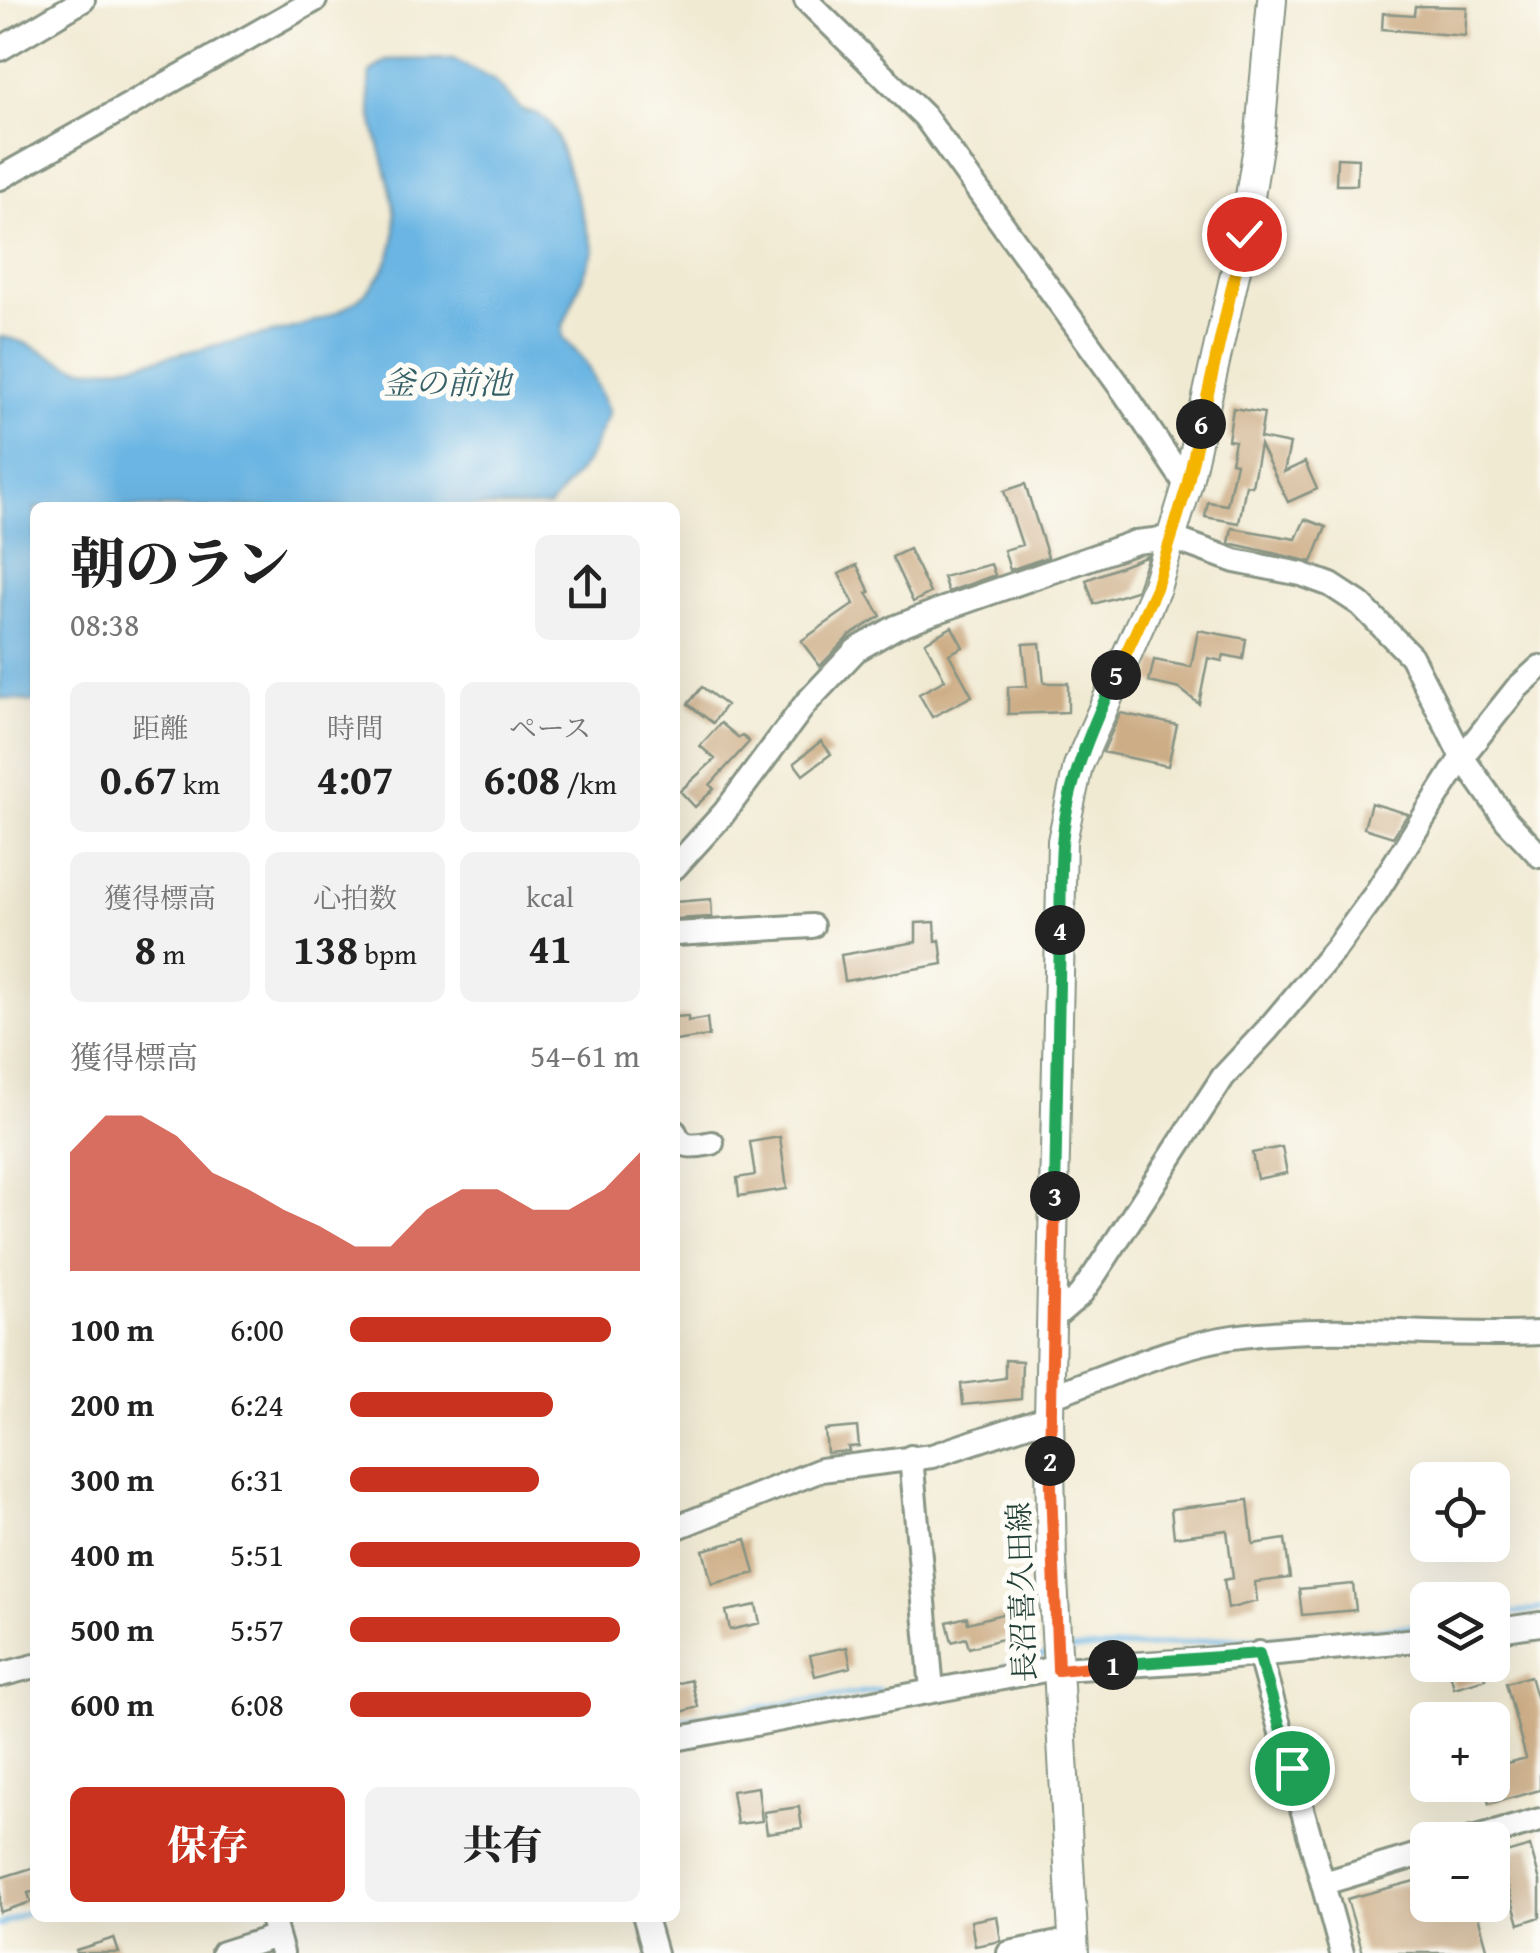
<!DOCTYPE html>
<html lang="ja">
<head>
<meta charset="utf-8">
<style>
	body { margin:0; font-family:"Gentium Book Plus","Noto Serif JP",serif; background:#f2f2f2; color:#222; height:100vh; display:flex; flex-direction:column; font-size:38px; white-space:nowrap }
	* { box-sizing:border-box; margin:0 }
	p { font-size:32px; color:#767676 }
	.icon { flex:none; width:55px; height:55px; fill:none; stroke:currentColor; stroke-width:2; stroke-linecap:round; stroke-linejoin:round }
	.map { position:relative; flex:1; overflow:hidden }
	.drawer { position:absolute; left:30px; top:502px; width:650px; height:1420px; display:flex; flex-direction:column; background:#fff; border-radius:15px; box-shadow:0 10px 40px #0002 }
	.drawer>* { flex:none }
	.controls { position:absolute; left:1410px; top:1462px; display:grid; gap:20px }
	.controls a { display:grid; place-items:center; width:100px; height:100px; border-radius:15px; background:#fff; box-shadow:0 10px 40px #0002; font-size:50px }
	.pin { position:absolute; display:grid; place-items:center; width:85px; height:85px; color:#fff; margin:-42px; border:5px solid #fff; border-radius:50%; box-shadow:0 2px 10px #0007 }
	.km { position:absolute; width:50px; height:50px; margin:-25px; border-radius:50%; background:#222; color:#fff; font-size:28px; line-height:50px; text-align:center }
	.round { display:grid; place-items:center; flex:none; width:105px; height:105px; border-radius:15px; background:#f2f2f2 }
	.summary { display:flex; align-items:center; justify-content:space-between; height:170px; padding:0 40px }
	h1 { font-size:55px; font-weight:800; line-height:75px }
	.stats { display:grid; grid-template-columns:repeat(3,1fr); gap:15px; height:170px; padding:10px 40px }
	.stats div { display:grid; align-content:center; border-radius:15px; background:#f2f2f2; text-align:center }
	.stats b { font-size:42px; font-weight:800 }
	.stats small { font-size:28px; font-weight:400 }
	.stats p { font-size:28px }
	.chart { height:280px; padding:20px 40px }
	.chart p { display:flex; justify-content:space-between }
	.chart svg { width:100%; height:180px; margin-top:10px; fill:#c8321e; opacity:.7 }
	.primary-button { display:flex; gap:20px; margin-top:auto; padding:20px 40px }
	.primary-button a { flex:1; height:115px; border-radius:15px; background:#c8321e; color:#fff; font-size:40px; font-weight:800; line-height:115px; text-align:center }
	.primary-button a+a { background:#f2f2f2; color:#222 }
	ul { padding:0 40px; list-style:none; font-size:32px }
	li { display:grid; grid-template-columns:160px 120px 1fr; align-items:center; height:75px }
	li i { height:25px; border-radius:12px; background:#c8321e }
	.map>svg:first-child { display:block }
	.water { fill:#6ab5e3; stroke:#44798c; stroke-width:2.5 }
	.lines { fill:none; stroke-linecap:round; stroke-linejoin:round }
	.stream { stroke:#6ab5e3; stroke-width:5 }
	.building { fill:#cdad86 }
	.minor-casing { stroke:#889484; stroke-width:28 }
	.major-casing { stroke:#889484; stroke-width:32 }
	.minor { stroke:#fff; stroke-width:22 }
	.major { stroke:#fff; stroke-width:28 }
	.split-1-casing { stroke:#fff; stroke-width:20 }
	.split-2-casing { stroke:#fff; stroke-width:20 }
	.split-3-casing { stroke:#fff; stroke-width:20 }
	.split-4-casing { stroke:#fff; stroke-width:20 }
	.split-5-casing { stroke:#fff; stroke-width:20 }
	.split-6-casing { stroke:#fff; stroke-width:20 }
	.split-7-casing { stroke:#fff; stroke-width:20 }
	.split-1 { stroke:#22a559; stroke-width:12 }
	.split-2 { stroke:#f0652b; stroke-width:12 }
	.split-3 { stroke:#f0652b; stroke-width:12 }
	.split-4 { stroke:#22a559; stroke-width:12 }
	.split-5 { stroke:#22a559; stroke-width:12 }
	.split-6 { stroke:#f5b400; stroke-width:12 }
	.split-7 { stroke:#f5b400; stroke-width:12 }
	.labels { text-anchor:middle; stroke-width:10; stroke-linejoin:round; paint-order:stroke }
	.street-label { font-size:30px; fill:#1f3d34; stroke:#fdfcf7 }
	.water-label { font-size:32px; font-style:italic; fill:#366169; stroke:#fdfcf7 }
</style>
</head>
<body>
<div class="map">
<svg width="1540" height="1953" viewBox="0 0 1540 1953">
	<rect width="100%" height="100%" fill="#fdfcf7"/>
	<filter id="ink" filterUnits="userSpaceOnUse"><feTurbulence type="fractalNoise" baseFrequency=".01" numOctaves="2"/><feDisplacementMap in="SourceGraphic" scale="20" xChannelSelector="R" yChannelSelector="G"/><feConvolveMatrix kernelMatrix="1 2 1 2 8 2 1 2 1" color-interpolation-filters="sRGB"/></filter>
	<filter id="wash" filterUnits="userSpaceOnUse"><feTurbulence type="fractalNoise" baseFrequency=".0048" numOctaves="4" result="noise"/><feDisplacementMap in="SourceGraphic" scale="40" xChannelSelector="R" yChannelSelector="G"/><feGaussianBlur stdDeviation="2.25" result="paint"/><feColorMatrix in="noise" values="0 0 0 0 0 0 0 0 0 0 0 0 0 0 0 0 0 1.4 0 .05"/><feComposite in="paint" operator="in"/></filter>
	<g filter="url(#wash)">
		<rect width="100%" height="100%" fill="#f1ead3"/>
		<path class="water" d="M453 59 493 80 523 111 538 114 548 122 557 137 594 250 563 326V337L586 363 609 412 588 460 549 507 35 508V702L0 698V337C34 339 57 368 92 369 124 369 171 355 204 348 250 337 301 331 343 309 372 293 394 263 395 230 397 179 363 123 370 73L386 60Z"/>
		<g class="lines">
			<path class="stream" d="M1492 1616 1540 1609
				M1067 1650 1152 1646 1228 1638 1263 1639 1428 1625
				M1004 1667 1047 1655
				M675 1720 880 1690
				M0 1925 35 1908"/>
		</g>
		<g id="blocks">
			<path class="building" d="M1415 6 1467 7 1465 36 1382 29 1383 13 1414 15Z
				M1337 158 1358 159 1357 185H1336Z
				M1233 408 1264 413 1260 438 1290 444 1284 472 1305 462 1317 489 1288 502 1260 445 1252 486 1246 485 1239 523 1205 517 1208 502 1227 505 1236 463 1231 462 1235 441 1228 440Z
				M1025 484 1048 557 1010 570 1004 550 1022 545 1004 491Z
				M1305 519 1326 527 1312 562 1229 543 1232 528 1296 539Z
				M909 549 930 593 913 602 892 557Z
				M1148 556 1136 591 1094 604 1086 580Z
				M991 564 995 575 948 592 943 577Z
				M857 565 870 592 867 593 881 616 849 636 820 666 801 641 854 604 839 574Z
				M952 627 963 647 949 654 972 696 932 717 919 694 945 680 925 642Z
				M1198 630 1246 639 1243 659 1224 655 1222 661 1208 658 1199 704 1180 689 1149 682 1154 660 1191 667Z
				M1040 643 1044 683H1068V712L1008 714V687L1027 686 1023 644Z
				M702 687 726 705 713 723 688 704Z
				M1120 713 1177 725 1168 766 1103 752Z
				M721 723 739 738 742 735 749 742 710 785 714 789 695 807 680 791 715 759 700 746Z
				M821 741 831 754 803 775 794 763Z
				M1371 803 1408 814 1393 837 1364 828Z
				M711 899 712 917 675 919V902Z
				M935 922 936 941 940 940 943 964 845 981 841 955 916 942V923Z
				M688 1016V1021L707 1018 709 1036 675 1041V1017Z
				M780 1137 787 1189 739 1196 737 1178 755 1175 750 1142Z
				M1282 1147 1287 1173 1257 1179 1252 1153Z
				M1005 1360 1022 1361 1021 1399 963 1405 961 1384 1005 1378Z
				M857 1427 859 1446 848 1447 849 1451 827 1453 825 1430Z
				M1248 1500 1253 1544 1285 1539 1290 1578 1255 1582 1257 1601 1228 1609 1224 1580 1233 1578 1227 1530 1174 1537 1171 1509Z
				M746 1539 755 1573 712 1584 703 1550Z
				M1353 1584 1356 1610 1302 1615 1299 1589Z
				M756 1605 760 1623 730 1630 726 1611Z
				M1006 1613 1013 1636 969 1648 966 1638 952 1642 947 1622 967 1617 968 1623Z
				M847 1647 851 1667 815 1676 810 1655Z
				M1448 1665H1482L1486 1679 1454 1688Z
				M1530 1676 1540 1711V1790L1489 1804 1484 1785H1492V1767L1526 1758 1506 1683Z
				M691 1680 698 1707 675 1714V1684Z
				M758 1787 762 1821 737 1824 732 1791Z
				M799 1807 802 1828 767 1833 764 1812Z
				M1530 1846 1540 1881V1917L1519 1924 1499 1855Z
				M35 1867V1891L28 1893 31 1902 0 1912V1878Z
				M1422 1879 1428 1905H1475L1487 1948 1470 1953H1363L1347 1899Z
				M997 1916 1001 1941 975 1946 971 1921Z
				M114 1938 119 1953H76V1950Z"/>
		</g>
	</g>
	<g filter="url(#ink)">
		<use href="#blocks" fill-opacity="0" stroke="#889484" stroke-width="2.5"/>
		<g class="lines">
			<g class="minor-casing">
				<path id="minor" d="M806 0 925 117 1124 392 1187 486
					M0 49 83 0
					M0 178 315 0
					M675 867 724 813 806 703 856 650 896 627 935 612 1136 542 1172 538 1235 561 1301 574 1331 585 1360 604 1411 656 1462 757 1507 821 1540 856
					M675 934 812 926
					M675 1132C682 1150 695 1146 712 1143
					M1053 1318 1080 1295 1095 1274 1223 1077 1267 1030 1336 948 1374 896 1462 757 1517 688 1540 667
					M1050 1396C1109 1376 1171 1346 1233 1337 1334 1323 1438 1338 1540 1333
					M911 1457 932 1690
					M675 1528 821 1470 932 1456 1049 1417
					M1492 1631 1540 1624
					M1259 1653 1342 1953
					M0 1675 35 1666
					M675 1739 1045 1670 1192 1661 1428 1639
					M1469 1840 1540 1820
					M1324 1883 1428 1852
					M272 1918 282 1953
					M645 1918 655 1953
					M223 1953 277 1936
					M1009 1953 1073 1940"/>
			</g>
			<g class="major-casing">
				<path id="major" d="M1074 1953 1052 1562 1049 1417 1062 841 1078 766 1156 588 1187 486 1244 234 1260 134 1272 0"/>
			</g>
			<use href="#minor" class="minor"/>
			<use href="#major" class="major"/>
		</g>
	</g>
	<g class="lines" filter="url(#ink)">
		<g class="split-1-casing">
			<path id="split-1" d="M1113 1665 1259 1654 1292 1768"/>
		</g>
		<g class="split-2-casing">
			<path id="split-2" d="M1050 1461 1058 1670 1113 1665"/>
		</g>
		<g class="split-3-casing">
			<path id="split-3" d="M1050 1461 1055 1196"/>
		</g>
		<g class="split-4-casing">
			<path id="split-4" d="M1055 1196 1060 930"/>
		</g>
		<g class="split-5-casing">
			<path id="split-5" d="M1060 930C1061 902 1060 873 1062 845 1066 786 1092 727 1116 675"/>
		</g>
		<g class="split-6-casing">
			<path id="split-6" d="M1116 675 1156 588 1187 486 1201 424"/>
		</g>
		<g class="split-7-casing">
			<path id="split-7" d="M1201 424 1244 234"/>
		</g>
		<use href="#split-1" class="split-1"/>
		<use href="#split-2" class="split-2"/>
		<use href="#split-3" class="split-3"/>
		<use href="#split-4" class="split-4"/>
		<use href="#split-5" class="split-5"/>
		<use href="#split-6" class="split-6"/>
		<use href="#split-7" class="split-7"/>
	</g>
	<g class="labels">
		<g class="street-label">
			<text transform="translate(1022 1592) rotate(-92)" y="10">長沼喜久田線</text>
		</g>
		<g class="water-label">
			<text x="447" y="394">釜の前池</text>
		</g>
	</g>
</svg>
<div class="controls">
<a><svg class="icon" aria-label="locate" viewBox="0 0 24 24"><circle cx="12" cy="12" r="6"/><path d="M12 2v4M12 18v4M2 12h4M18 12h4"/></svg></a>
<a><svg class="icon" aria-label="layers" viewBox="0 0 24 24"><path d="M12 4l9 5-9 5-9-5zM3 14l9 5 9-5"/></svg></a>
<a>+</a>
<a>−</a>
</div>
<div class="pin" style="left:1292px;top:1768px;background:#1e9e55"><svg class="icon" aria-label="arrive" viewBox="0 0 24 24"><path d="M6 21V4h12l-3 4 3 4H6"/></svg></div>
<div class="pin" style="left:1244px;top:234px;background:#d93025"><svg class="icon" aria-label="check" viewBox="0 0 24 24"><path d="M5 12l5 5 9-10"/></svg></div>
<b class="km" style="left:1113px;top:1665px">1</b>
<b class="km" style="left:1050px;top:1461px">2</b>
<b class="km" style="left:1055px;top:1196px">3</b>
<b class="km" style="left:1060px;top:930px">4</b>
<b class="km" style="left:1116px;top:675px">5</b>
<b class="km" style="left:1201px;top:424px">6</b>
<section class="drawer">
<div class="summary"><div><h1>朝のラン</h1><p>08:38</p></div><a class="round"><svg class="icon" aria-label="share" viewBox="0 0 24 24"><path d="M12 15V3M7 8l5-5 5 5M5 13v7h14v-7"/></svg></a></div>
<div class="stats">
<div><p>距離</p><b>0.67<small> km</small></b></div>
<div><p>時間</p><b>4:07</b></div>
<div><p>ペース</p><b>6:08<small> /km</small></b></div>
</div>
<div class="stats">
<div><p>獲得標高</p><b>8<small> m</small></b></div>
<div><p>心拍数</p><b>138<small> bpm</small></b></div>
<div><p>kcal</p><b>41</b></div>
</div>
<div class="chart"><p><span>獲得標高</span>54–61 m</p>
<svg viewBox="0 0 160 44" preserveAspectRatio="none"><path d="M0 44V15L10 6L20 6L30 11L40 20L50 24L60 29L70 33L80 38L90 38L100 29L110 24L120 24L130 29L140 29L150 24L160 15V44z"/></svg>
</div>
<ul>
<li><b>100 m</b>6:00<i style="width:90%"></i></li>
<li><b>200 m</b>6:24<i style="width:70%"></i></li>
<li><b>300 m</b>6:31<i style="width:65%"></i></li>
<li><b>400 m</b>5:51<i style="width:100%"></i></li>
<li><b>500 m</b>5:57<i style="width:93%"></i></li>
<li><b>600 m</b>6:08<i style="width:83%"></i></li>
</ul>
<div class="primary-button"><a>保存</a><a>共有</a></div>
</section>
</div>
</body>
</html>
